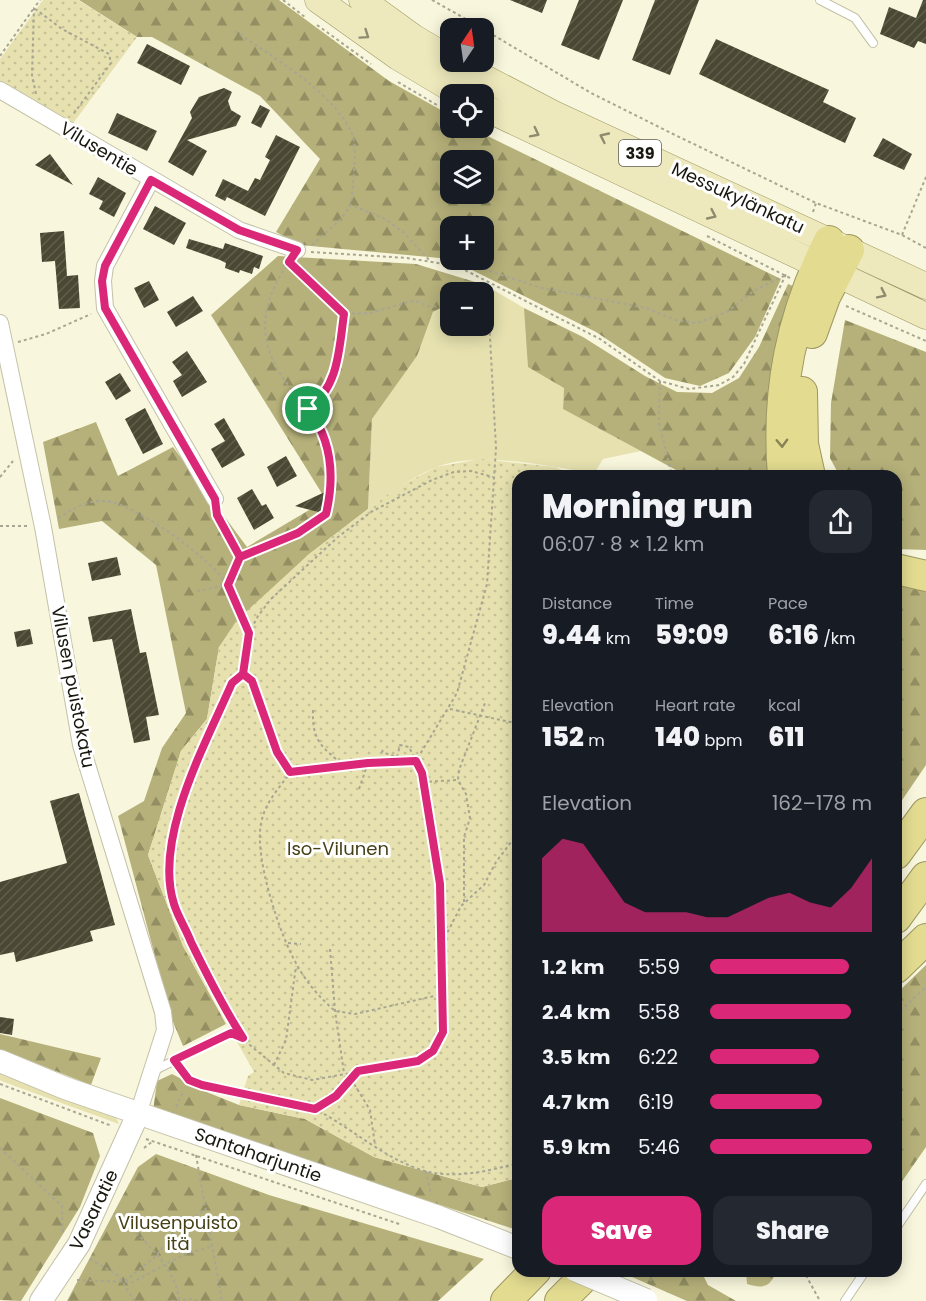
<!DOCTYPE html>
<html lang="en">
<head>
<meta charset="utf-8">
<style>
	body { margin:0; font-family:Poppins,sans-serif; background:#242831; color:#f1f3f6; height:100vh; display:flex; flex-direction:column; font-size:22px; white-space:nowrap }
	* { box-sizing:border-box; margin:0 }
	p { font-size:20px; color:#9ea1a6 }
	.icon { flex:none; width:33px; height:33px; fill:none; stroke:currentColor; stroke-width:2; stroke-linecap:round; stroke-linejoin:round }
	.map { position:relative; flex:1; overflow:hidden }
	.sheet { position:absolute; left:512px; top:470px; width:390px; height:807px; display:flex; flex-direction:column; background:#171b24; border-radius:18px; box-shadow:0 3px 15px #0003 }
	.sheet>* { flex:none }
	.needle { width:39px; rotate:13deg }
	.fabs { position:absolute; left:440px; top:18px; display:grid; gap:12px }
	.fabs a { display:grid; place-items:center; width:54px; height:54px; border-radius:12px; background:#171b24; box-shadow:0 3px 15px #0003; font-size:30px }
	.pin { position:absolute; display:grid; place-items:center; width:51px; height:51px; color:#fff; margin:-26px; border:3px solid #fff; border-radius:50%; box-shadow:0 2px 6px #0007 }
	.round { display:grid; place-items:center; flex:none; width:63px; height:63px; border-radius:18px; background:#242831 }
	.headline { display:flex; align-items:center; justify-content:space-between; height:102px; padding:0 30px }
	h1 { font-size:33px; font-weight:800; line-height:45px }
	.figures { display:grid; grid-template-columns:repeat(3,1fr); gap:9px; height:102px; padding:6px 30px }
	.figures div { display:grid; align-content:center }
	.figures b { font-size:26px; font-weight:800 }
	.figures small { font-size:16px; font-weight:400 }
	.figures p { font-size:16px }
	.chart { height:168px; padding:12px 30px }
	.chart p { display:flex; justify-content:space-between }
	.chart svg { width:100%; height:108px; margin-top:6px; fill:#db2777; opacity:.7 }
	.primary-button { display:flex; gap:12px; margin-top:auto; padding:12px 30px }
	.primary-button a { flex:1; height:69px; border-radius:18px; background:#db2777; color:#fff; font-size:24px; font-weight:800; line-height:69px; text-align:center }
	.primary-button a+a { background:#242831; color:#f1f3f6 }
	ul { padding:0 30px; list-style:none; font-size:20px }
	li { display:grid; grid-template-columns:96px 72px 1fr; align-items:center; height:45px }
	li i { height:15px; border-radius:8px; background:#db2777 }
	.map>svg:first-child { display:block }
	.grass { fill:#e6e1af }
	.forest { fill:url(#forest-firs); fill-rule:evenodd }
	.park { fill:url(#park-dots) }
	.water { fill:url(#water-ripples) }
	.building { fill:url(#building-hatch) }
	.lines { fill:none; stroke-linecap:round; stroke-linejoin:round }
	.lane-casing { stroke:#c3c1a8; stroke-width:10 }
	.street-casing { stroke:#c3c1a8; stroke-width:18 }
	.secondary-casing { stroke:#c3c1a8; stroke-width:24 }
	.primary-casing { stroke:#9c9763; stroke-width:27 }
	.highway-casing { stroke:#9c9763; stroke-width:32 }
	.path { stroke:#a8a692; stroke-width:2; stroke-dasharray:3 3; stroke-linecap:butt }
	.lane { stroke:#fff; stroke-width:8 }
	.street { stroke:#fff; stroke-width:16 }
	.secondary { stroke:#fff; stroke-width:22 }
	.primary { stroke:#eee9bc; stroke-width:26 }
	.highway { stroke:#e2db90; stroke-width:30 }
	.secondary-bridge-casing { stroke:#c3c1a8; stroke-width:24; stroke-linecap:butt }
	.path-bridge { stroke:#a8a692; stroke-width:2; stroke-dasharray:3 3; stroke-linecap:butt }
	.secondary-bridge { stroke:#fff; stroke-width:22 }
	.oneway { stroke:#8e8b6e }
	.oneway2 { stroke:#888356 }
	.route-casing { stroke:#fff; stroke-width:12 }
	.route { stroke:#db2777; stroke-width:8 }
	.labels { text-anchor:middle; stroke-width:6; stroke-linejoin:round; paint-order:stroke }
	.shield { fill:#fff; stroke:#5e5d57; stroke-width:1.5 }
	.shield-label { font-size:16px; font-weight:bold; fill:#19180f }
	.street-label { font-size:18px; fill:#19180f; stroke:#fff }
	.park-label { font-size:18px; fill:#454015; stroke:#fff }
</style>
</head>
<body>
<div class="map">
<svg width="926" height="1301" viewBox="0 0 926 1301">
	<defs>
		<pattern id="forest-firs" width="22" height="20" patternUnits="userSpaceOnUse" patternTransform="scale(1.5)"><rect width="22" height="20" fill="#b6b17a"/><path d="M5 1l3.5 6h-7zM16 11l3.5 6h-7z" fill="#938f62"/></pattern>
		<pattern id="park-dots" width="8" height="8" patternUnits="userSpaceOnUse" patternTransform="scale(1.5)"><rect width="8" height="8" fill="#e6e1af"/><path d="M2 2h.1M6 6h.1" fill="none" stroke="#c5c095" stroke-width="1.8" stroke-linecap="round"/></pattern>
		<pattern id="water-ripples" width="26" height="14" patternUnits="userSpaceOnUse" patternTransform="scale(1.5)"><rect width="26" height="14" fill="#c1bc84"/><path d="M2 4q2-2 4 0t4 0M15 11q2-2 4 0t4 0" fill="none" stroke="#a5a171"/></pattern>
		<pattern id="building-hatch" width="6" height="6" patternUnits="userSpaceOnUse" patternTransform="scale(1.5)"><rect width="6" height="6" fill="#4a4832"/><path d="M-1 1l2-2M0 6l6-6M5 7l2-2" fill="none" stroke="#605f4d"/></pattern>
	</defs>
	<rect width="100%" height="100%" fill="#f8f6dc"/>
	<path class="grass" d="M485 285 524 308 527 331 564 388 563 409 641 451 603 459 594 474C551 466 475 450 434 468 411 478 389 494 368 509L372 419 417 356 433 312 450 303V326H483V292H471Z
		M0 1070 116 1117 119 1124 4 1082 0 1080Z"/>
	<path class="forest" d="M79 0H279L389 81 450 115V128H471L781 279 755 337 729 373 700 386 665 378 596 332 474 271 455 260H483V226H450V259L300 245 276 232 320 159 260 96 152 37H137ZM450 160H483V194H450Z
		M278 256 416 264 485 285 471 292H450V303L433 312 417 356 372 419 368 509 308 555 219 647 207 719 181 751 148 855 183 946 226 1024 183 1046 171 1017 118 816 144 801 162 748 186 713 156 565 102 521 59 529 43 442 96 422 118 476 173 447 247 547 326 500 211 315Z
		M788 284 793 286V292L775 475H677L676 470 563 409 564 388 528 367 524 308 583 337 645 376 677 392 712 393 739 378 759 347Z
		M845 320 926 352V550L896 549V476L839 475 830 458 831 403Z
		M896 581 926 592V765L896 809Z
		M926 965V1147L896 1190V994Z
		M0 1034 101 1058 91 1085 0 1049Z
		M172 1074 209 1093 239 1105 305 1119 374 1157 482 1187 517 1178V1230L153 1111 157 1081Z
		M0 1098 93 1133 100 1156 80 1207 21 1301 0 1300Z
		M156 1154 269 1195 484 1259 438 1301H67L138 1167Z
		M638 1270 701 1271 708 1285 736 1301H687L632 1277Z"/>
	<path class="park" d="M43 0H78L137 37 71 126 0 82V59Z
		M481 459 555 467 575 475 518 476 517 1178 482 1187 374 1157 305 1119 239 1105 248 1076 254 1072 183 946 148 855 181 751 207 719 219 647 237 620 308 555 368 509 397 488 436 467Z"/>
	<path class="water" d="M746 1271V1270L776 1271C771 1287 763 1289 747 1284Z"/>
	<path class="building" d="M510 0H547L542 13Z
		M579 0H623L599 60 561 45Z
		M655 0H699L670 75 632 60Z
		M923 0H926V44L918 41 914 48 880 34 889 7 916 18Z
		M716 39 829 90 823 102 856 118 845 143 699 74Z
		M147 44 190 66 181 85 137 63Z
		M224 88 232 92 228 101 231 110 241 116 236 126 187 140 207 151 193 176 168 162 192 118 190 112 199 97Z
		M260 105 270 110 261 128 251 123Z
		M117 113 157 131 147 151 108 133Z
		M276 135 300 147 265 216 227 197 225 201 215 196 223 179 248 191 255 178 260 180 270 160 265 157Z
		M883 138 912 154 904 170 873 156Z
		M50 154 73 185 35 165Z
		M98 177 126 193 114 217 99 209 103 201 89 194Z
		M155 206 186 223 174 245 143 229Z
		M64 231 67 276 78 275 80 308 59 309 55 261 42 262 40 233Z
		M189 239 223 249 225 243 263 256 259 269 254 267 252 274 240 270 239 273 225 268 226 263 220 260 186 248Z
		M149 281 159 300 144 308 134 288Z
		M193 296 203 311 176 327 167 312Z
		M187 351 207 382 182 397 173 381 182 375 172 362Z
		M120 373 131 391 116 400 105 382Z
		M145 408 163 444 143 454 125 419Z
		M224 418 245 455 222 468 211 449 225 441 214 424Z
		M286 456 297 476 277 487 267 467Z
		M252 489 262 506 266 504 274 518 254 530 237 498Z
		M327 491 322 513 295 506Z
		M117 557 121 575 92 581 88 563Z
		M131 609 140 653 146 652 159 715 146 717 150 740 134 743 112 639 93 642 88 617Z
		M30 629 33 644 17 647 14 632Z
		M79 793 115 925 90 931 93 941 16 962 14 952 0 955V882L67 863 50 801Z
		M0 1017 14 1019 12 1035 0 1033Z"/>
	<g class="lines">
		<g class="lane-casing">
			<path id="lane" d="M820 0 855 18 873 43
				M174 1060 189 1080 202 1085 315 1109
				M153 1071 231 1033
				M896 1228 926 1184
				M845 1301 866 1270"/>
		</g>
		<g class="street-casing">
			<path id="street" d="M0 90 239 230 297 250
				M151 180 105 266 103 281 105 308 215 499
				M0 323 43 527 81 745 163 1012 165 1030 138 1114"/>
		</g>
		<g class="secondary-casing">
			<path id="secondary" d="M0 1061 65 1088 439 1217 518 1248
				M41 1301 79 1244 138 1114"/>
		</g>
		<g class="primary-casing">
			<path id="primary" d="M318 0 398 57 460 94
				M362 0 413 37 450 59
				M454 62 554 114 926 286
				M483 107 926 316"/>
		</g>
		<g class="highway-casing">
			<path id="highway" d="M812 333 825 297 849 250
				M802 392 803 444 810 476
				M783 476C776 391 791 316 829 241
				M896 569 926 576
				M896 854 926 813
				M896 918 926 877
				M896 968 926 939
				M506 1301 536 1270
				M560 1301 591 1270"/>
		</g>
		<path class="path" d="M283 0 305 17
			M432 0 482 28
			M317 25 371 64
			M483 29 591 93 673 134 816 203 902 235 926 248
			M235 31C271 56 331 91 351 131 359 147 352 187 351 205
			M0 56 34 8 62 29 109 54 111 63 72 116
			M398 82 437 105
			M36 94 32 75 34 8 40 0
			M813 212 816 203
			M902 235 926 177
			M707 236 790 278
			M312 245 341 219 351 205 383 218 402 231 431 262
			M311 252 407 258 457 266 600 339 660 381 689 389 719 385 733 377 744 364 787 272
			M294 265 344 314 371 313 411 301 420 302 427 306 450 307
			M460 266 477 267 542 288 646 308 676 320 697 323 727 312 755 290 784 276
			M846 306 926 341
			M18 342 46 334 91 314
			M660 381 659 423 672 476
			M308 409C338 387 339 349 344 314
			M0 477 13 461
			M217 515 240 557
			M58 518C73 509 87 500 105 501 135 503 213 560 229 587 237 601 242 618 249 633
			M0 526H28
			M228 585 240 557 298 533 326 514C332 485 335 452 320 424 311 410 298 398 288 385 256 342 259 307 288 263
			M197 591 228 585
			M243 674 252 681 277 752 290 773
			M450 709 510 722 518 721
			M313 710C312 741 321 746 344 766
			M383 750 382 752 397 757 400 745 409 747 416 761 368 763 290 773C279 788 264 804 261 824 254 857 280 936 297 965 306 982 321 999 335 1011L355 1014 443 994
			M423 782 458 780
			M359 789 368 763
			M464 902V837L470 818 466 794 458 780 459 770 485 703
			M288 943 301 944
			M442 943 461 906 484 885 496 862 518 833
			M330 949 335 1011 344 1073
			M896 1015 926 987
			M233 1023C213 992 186 940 174 904 153 839 207 743 233 683L243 674 249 633 258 616 271 599 338 537 371 512 432 480 454 472 471 471 493 477
			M240 1037 284 1073 312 1080 418 1061 433 1051 443 1032 440 884 422 773 416 761 457 693 487 584 496 448 487 282
			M274 1065 286 1040 296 966
			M351 1079 370 1110 375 1145
			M0 1084 112 1126
			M324 1104 336 1096 358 1071
			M176 1107 184 1091
			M324 1114C356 1132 389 1161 425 1171 455 1179 489 1171 518 1163
			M146 1139 402 1225
			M0 1148 62 1206 63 1232
			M144 1148 153 1141
			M196 1155 222 1301
			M426 1171 431 1195
			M114 1213C139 1236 177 1266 179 1301
			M90 1259 119 1276 134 1301
			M803 1270 820 1301
			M77 1280 133 1282 185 1254 210 1247
			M125 1281 156 1256 172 1235 205 1209
			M650 1281 659 1270
			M171 1301 192 1299 199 1301"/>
		<use href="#lane" class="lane"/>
		<use href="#street" class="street"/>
		<use href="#secondary" class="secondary"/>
		<use href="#primary" class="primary"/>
		<use href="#highway" class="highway"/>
		<g class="secondary-bridge-casing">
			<path id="secondary-bridge" d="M575 1270 646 1300"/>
		</g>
		<path class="path-bridge" d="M542 1270 559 1277"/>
		<use href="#secondary-bridge" class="secondary-bridge"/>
	</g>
	<defs><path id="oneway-chevron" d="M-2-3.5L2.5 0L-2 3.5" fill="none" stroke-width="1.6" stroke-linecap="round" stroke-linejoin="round" transform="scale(1.5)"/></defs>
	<g class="oneway">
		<use href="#oneway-chevron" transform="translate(365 35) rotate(35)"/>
		<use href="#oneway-chevron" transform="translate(535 133) rotate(27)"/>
		<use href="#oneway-chevron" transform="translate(604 137) rotate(-155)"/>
		<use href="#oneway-chevron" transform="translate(712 215) rotate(25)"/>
		<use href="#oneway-chevron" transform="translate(882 294) rotate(26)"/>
	</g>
	<use class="oneway2" href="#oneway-chevron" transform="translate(782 443) rotate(88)"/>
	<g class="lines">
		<g class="route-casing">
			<path id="route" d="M308 409C332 440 335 476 326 514L298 533 240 557 228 585 249 633 243 674 232 683C206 743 153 838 174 904 178 917 186 929 191 942 207 975 223 1007 243 1038L231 1033 174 1060 189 1080 202 1085 315 1109 336 1096 358 1071 418 1061 433 1051 443 1032 440 884 422 773 416 761 368 763 290 772 277 752 252 681 243 674 249 633 228 585 240 557 217 515 215 499 105 308 102 281 105 266 151 180 239 230 297 250 289 262 344 314C339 349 339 387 308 409"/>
		</g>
		<use href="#route" class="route"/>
	</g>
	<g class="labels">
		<rect class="shield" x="619" y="140" width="42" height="26" rx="4.5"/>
		<g class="shield-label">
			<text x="640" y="159">339</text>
		</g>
		<g class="street-label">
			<text transform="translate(99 149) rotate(31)" y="6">Vilusentie</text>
			<text transform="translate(738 198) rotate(25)" y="6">Messukylänkatu</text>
			<text transform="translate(73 687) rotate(79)" y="6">Vilusen puistokatu</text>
			<text transform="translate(258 1155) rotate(19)" y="6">Santaharjuntie</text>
			<text transform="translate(94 1210) rotate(-64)" y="6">Vasaratie</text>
		</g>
		<g class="park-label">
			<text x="338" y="855">Iso-Vilunen</text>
			<text x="178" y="1229">Vilusenpuisto<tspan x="178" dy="21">itä</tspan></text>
		</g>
	</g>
</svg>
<div class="fabs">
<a><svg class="needle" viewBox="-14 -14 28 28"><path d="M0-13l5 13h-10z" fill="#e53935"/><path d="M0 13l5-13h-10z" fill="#9ea1a6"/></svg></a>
<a><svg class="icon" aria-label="locate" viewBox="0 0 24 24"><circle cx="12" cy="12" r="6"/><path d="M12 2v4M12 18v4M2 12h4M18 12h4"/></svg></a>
<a><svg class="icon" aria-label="layers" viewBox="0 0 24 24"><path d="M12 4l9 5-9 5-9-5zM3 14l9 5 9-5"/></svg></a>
<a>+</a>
<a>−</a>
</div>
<div class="pin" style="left:308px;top:409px;background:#1e9e55"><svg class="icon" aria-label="arrive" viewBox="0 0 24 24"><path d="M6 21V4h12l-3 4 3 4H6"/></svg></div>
<section class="sheet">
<div class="headline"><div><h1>Morning run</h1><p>06:07 · 8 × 1.2 km</p></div><a class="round"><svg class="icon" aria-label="share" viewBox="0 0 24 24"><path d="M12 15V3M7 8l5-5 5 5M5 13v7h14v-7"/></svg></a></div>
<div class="figures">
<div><p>Distance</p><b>9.44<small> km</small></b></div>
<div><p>Time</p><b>59:09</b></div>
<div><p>Pace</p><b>6:16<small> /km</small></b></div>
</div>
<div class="figures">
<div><p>Elevation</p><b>152<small> m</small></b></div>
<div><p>Heart rate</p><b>140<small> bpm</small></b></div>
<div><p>kcal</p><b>611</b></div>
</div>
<div class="chart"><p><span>Elevation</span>162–178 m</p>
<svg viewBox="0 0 160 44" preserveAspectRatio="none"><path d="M0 44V14L10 6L20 8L30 20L40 32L50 36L60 36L70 36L80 38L90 38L100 34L110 30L120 28L130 32L140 34L150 26L160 14V44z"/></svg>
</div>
<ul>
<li><b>1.2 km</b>5:59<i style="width:86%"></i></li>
<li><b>2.4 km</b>5:58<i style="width:87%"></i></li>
<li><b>3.5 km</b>6:22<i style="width:67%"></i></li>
<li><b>4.7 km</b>6:19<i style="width:69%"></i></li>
<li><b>5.9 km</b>5:46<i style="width:100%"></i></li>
</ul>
<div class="primary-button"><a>Save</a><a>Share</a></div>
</section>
</div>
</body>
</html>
